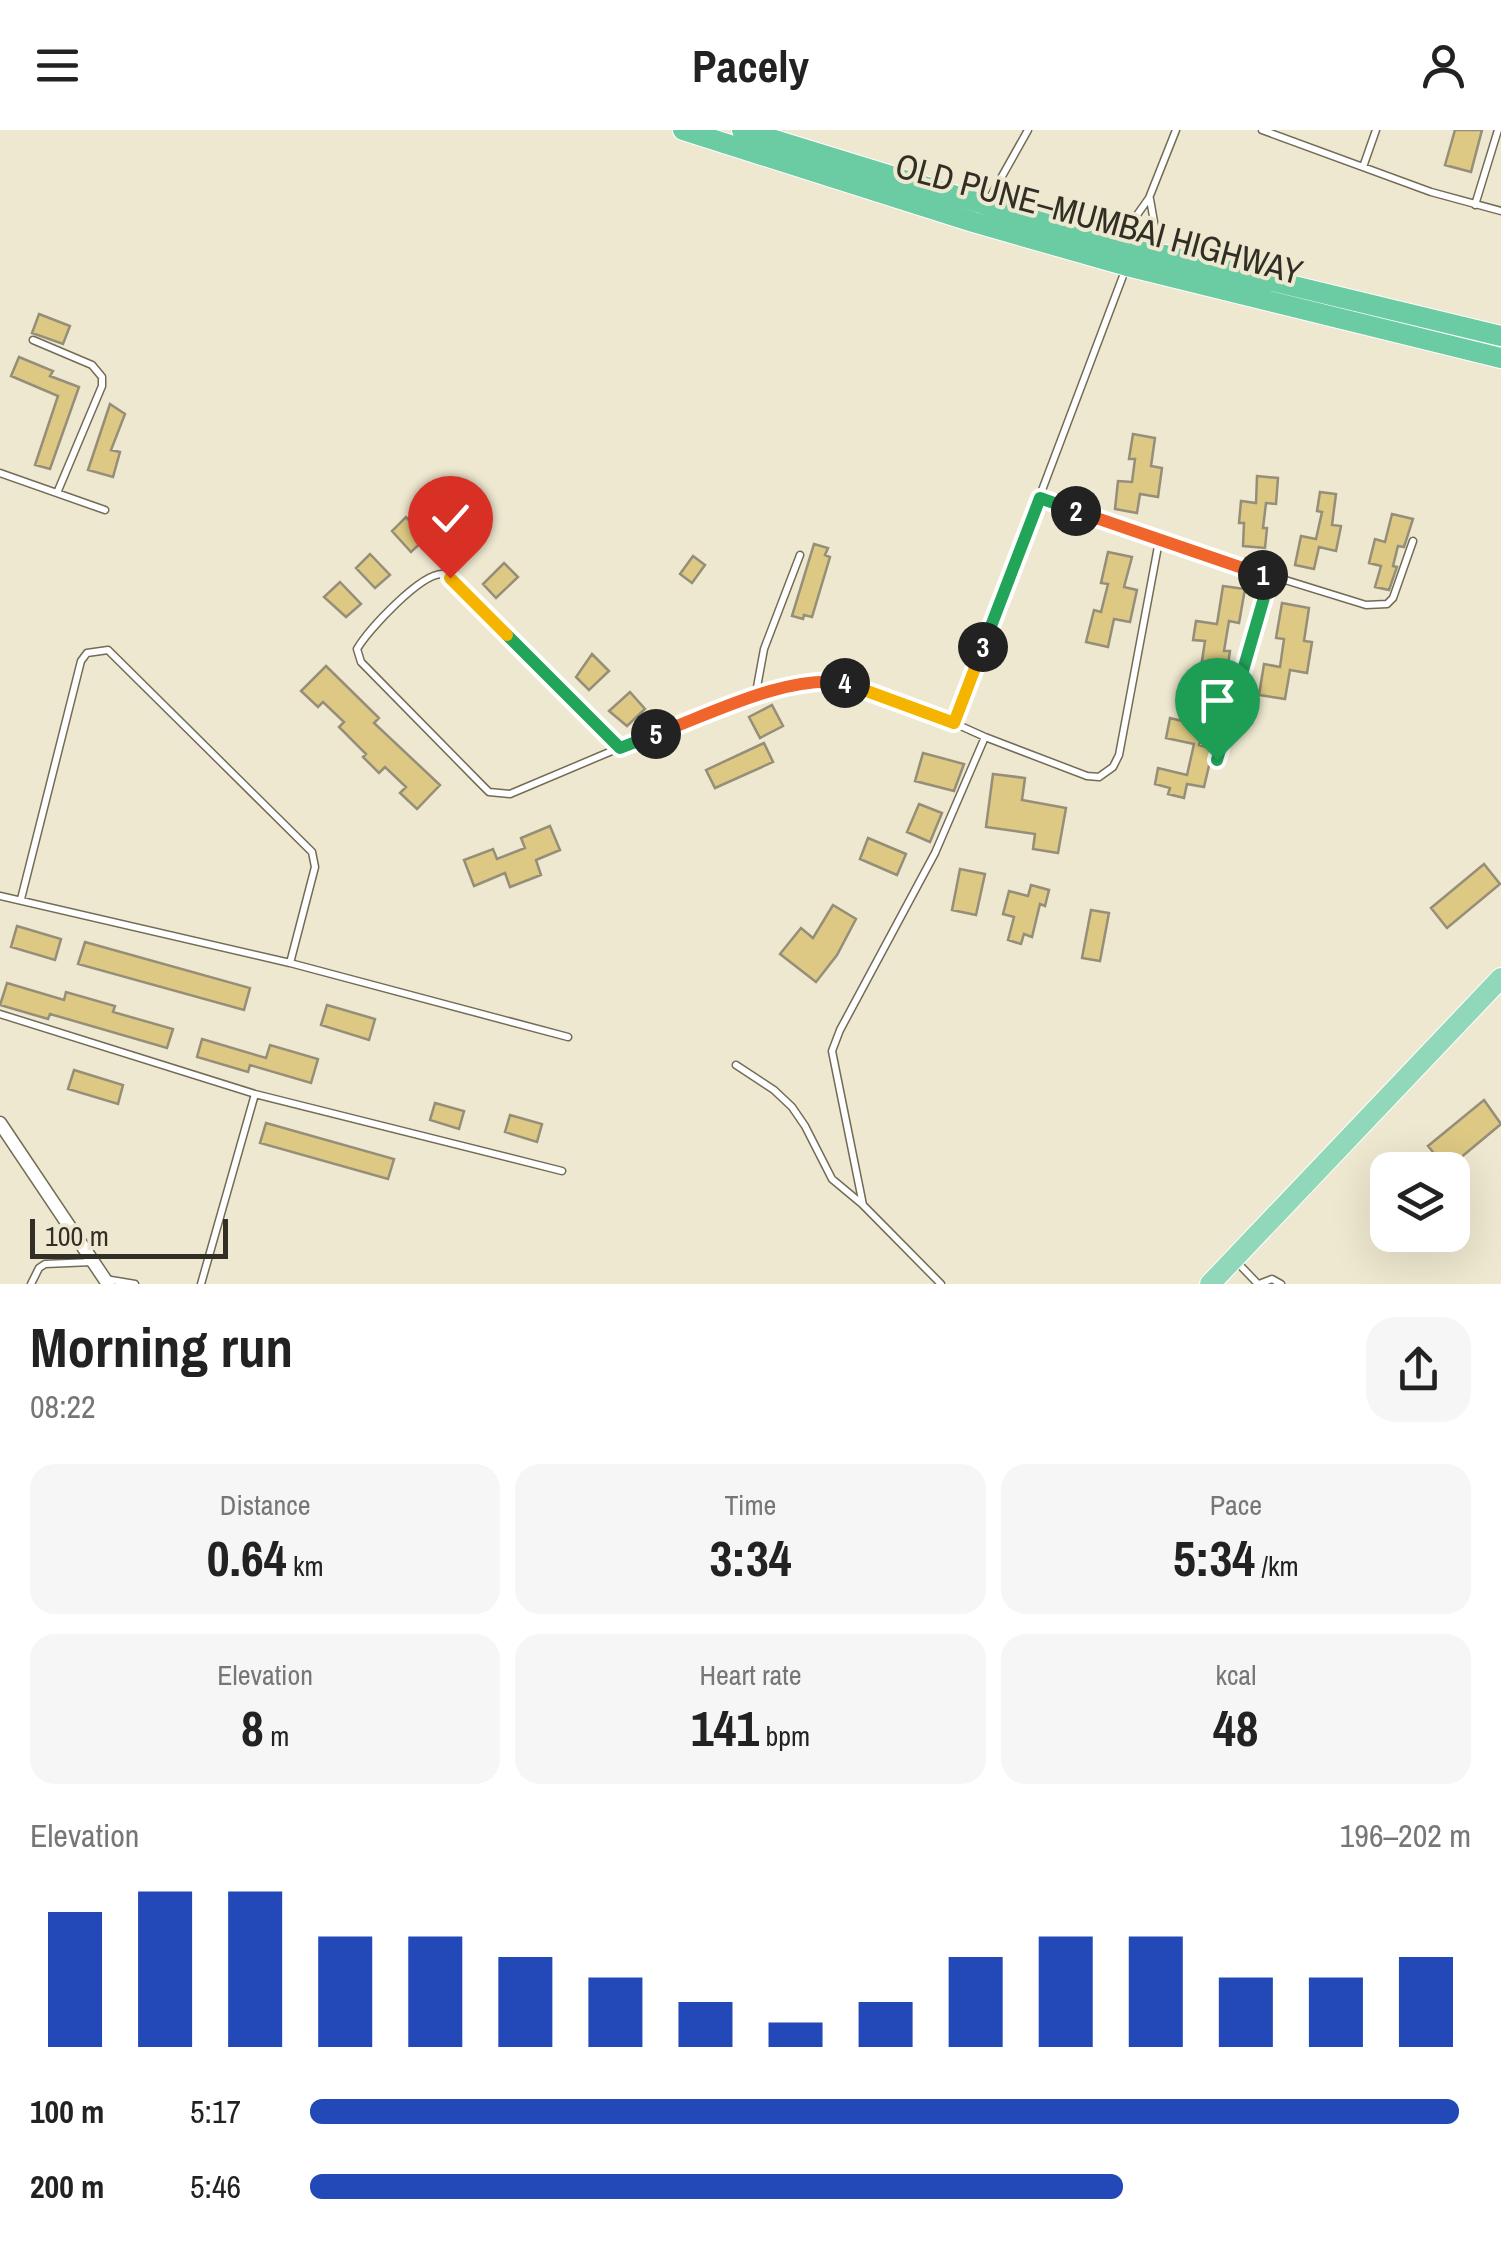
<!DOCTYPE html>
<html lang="en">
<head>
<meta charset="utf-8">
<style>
	body { margin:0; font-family:"Archivo Narrow",sans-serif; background:#f6f6f6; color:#222; height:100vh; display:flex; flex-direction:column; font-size:38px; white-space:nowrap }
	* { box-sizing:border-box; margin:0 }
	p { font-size:32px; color:#767676 }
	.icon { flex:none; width:55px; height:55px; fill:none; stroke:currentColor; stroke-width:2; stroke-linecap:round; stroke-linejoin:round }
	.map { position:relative; height:1154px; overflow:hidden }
	.drawer { display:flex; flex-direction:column; background:#fff; flex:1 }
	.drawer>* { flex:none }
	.tools { position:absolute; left:1370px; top:1022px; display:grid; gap:20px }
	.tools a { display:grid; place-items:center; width:100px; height:100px; border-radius:20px; background:#fff; box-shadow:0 10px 40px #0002; font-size:50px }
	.scale { position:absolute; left:30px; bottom:25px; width:198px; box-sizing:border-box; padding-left:10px; border:5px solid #312e25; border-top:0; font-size:28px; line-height:35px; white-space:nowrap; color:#312e25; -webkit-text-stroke:8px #efe8d0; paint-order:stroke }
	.pin { position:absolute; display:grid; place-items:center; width:85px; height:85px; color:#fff; margin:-102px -42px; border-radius:50% 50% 50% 0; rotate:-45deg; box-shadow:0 0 10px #0007 }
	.pin .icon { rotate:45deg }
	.km { position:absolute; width:50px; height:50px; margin:-25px; border-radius:50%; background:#222; color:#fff; font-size:28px; line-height:50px; text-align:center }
	.round { display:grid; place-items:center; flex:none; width:105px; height:105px; border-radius:30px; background:#f6f6f6 }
	.headline { display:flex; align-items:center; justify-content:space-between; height:170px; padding:0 30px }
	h1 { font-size:55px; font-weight:700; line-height:75px }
	.figures { display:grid; grid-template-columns:repeat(3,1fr); gap:15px; height:170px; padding:10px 30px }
	.figures div { display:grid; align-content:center; border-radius:25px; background:#f6f6f6; text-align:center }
	.figures b { font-size:50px; font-weight:700 }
	.figures small { font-size:28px; font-weight:400 }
	.figures p { font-size:28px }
	.chart { height:280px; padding:20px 30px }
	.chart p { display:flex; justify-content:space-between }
	.chart svg { width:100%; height:180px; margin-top:10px; stroke:#2249b7; stroke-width:6 }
	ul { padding:0 30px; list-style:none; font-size:32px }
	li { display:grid; grid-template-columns:160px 120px 1fr; align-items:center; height:75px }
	li i { height:25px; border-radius:12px; background:#2249b7 }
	header { display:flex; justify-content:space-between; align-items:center; height:130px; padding:0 30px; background:#fff; font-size:45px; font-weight:700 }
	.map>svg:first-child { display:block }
	.building { fill:#ddc884; stroke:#958e78; stroke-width:2.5 }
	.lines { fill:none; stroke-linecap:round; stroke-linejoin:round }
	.service-casing { stroke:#726c57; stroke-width:9 }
	.minor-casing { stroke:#726c57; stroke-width:15 }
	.primary-casing { stroke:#fff; stroke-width:22 }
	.trunk-casing { stroke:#fff; stroke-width:22 }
	.service { stroke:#fff; stroke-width:6 }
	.minor { stroke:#fff; stroke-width:12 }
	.primary { stroke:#90d8b9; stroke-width:20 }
	.trunk { stroke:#6bcba2; stroke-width:20 }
	.split-1-casing { stroke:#fff; stroke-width:20 }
	.split-2-casing { stroke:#fff; stroke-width:20 }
	.split-3-casing { stroke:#fff; stroke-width:20 }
	.split-4-casing { stroke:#fff; stroke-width:20 }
	.split-5-casing { stroke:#fff; stroke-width:20 }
	.split-6-casing { stroke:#fff; stroke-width:20 }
	.split-7-casing { stroke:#fff; stroke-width:20 }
	.split-1 { stroke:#22a559; stroke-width:12 }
	.split-2 { stroke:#f0652b; stroke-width:12 }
	.split-3 { stroke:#22a559; stroke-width:12 }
	.split-4 { stroke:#f5b400; stroke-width:12 }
	.split-5 { stroke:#f0652b; stroke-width:12 }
	.split-6 { stroke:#22a559; stroke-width:12 }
	.split-7 { stroke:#f5b400; stroke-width:12 }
	.labels { text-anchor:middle; stroke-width:8; stroke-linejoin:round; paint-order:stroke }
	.street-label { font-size:35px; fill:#312e25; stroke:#efe8d0 }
</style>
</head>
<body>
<header><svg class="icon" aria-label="menu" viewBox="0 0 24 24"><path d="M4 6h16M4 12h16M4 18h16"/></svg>Pacely<svg class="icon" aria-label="person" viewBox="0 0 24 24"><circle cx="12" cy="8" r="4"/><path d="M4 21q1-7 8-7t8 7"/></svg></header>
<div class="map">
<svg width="1501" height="1154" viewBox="0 0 1501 1154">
	<rect width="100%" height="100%" fill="#efe8d0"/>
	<path class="building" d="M1455 0H1482L1471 42 1445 35Z
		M39 184 70 196 63 214 32 203Z
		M19 227 53 241 50 246 79 257 50 339 35 335 58 266 11 246Z
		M110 274 125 284 111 320 120 322 113 347 88 340Z
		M1133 304 1155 308 1151 336 1162 338 1158 367 1140 364 1137 383 1115 379 1118 351 1132 352 1135 329H1129Z
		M1257 346 1278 348 1276 374 1266 373 1263 398H1267L1265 418 1243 416 1244 393H1239L1241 371 1256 373Z
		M1320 362 1336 364 1332 395 1341 396 1336 421 1319 417 1314 439 1295 435 1301 406 1316 409 1322 382 1317 381Z
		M1392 384 1413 389 1404 417 1398 416 1393 436 1397 437 1389 460 1375 457 1381 436 1369 433 1375 409 1385 412Z
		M406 387 425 409 411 422 392 401Z
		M814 414 828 418 825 425 830 427 812 487 804 485 803 489 792 486Z
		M1108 422 1132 427 1124 457 1137 460 1130 492 1114 489 1108 517 1086 512 1094 480 1101 482 1108 454 1101 453Z
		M370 424 390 445 375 458 356 438Z
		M693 426 705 435 692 453 680 444Z
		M504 433 518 447 496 468 483 454Z
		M340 452 361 474 346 487 324 467Z
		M1223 456 1245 459 1239 493 1229 491 1224 521H1230L1226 547 1200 544 1205 511 1193 510 1196 491 1217 494Z
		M1282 473 1309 478 1304 511 1312 512 1307 543 1290 540 1285 569 1259 565 1264 534 1280 537 1284 509 1276 508Z
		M592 524 609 541 589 560 576 547Z
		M326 536 379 588 374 593 440 655 417 679 400 663 406 657 385 637 379 643 363 627 366 624 339 597 344 592 323 572 318 577 301 561Z
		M630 562 645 579 627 596 609 581Z
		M772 575 783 596 760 608 749 587Z
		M1170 588 1203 596 1199 615 1213 619 1204 657 1187 654 1184 668 1168 664 1170 658 1155 654 1158 638 1187 645 1194 614 1166 608Z
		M764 613 773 632 715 658 706 640Z
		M923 623 964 634 954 661 915 651Z
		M993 644 1025 648 1022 670 1066 678 1058 723 1033 719 1035 704 986 697Z
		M919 674 942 683 930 712 907 702Z
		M550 696 560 720 536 730 541 745 510 757 505 743 474 756 464 730 493 719 497 729 525 718 521 708Z
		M868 708 906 724 897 745 860 729Z
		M1484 734 1500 754 1447 798 1431 778Z
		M960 739 985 744 976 785 952 780Z
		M1031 755 1049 760 1045 776 1040 774 1032 807 1024 804 1021 814 1008 810 1014 787 1003 784 1009 761 1028 766Z
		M833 775 856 789 837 825 816 852 780 824 801 798 813 808Z
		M1091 780 1109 783 1100 831 1082 828Z
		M17 796 61 809 55 830 11 817Z
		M85 812 250 858 244 880 78 834Z
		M7 853 64 870 66 862 115 876 113 882 173 899 167 918 50 884 48 889 0 875Z
		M327 875 375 889 369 910 321 895Z
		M202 909 266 928 270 915 318 929 311 953 250 935 248 942 197 927Z
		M74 940 123 955 118 974 68 959Z
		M1484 970 1501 994 1447 1039 1428 1016Z
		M435 973 464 981 459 999 430 990Z
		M510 985 542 994 537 1012 505 1002Z
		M266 993 394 1029 388 1049 260 1013Z"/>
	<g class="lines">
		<g class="service-casing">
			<path id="service" d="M1262 0 1431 62 1501 81
				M1363 37 1376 0
				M1150 69 1157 109 1162 120
				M987 73 1028 0
				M1475 75 1498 0
				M1120 109 1149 68 1176 0
				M33 210 92 235 102 247V256L57 363
				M0 343 105 380
				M1040 368 1159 411 1366 475 1387 474 1393 468 1413 411
				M755 568 764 519 800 425
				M985 607 1087 646 1099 647 1113 637 1119 625 1159 411
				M619 618 462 459 442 444C420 444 369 499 357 519L361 532 480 653 489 662 510 664 619 618 759 566 810 551 846 553 954 593
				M1217 630 1269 447
				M0 766 290 833 568 907
				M21 769 81 531 87 523 108 520 312 722 315 737 290 833
				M0 884 255 964 562 1041
				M736 935 774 960 792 977 805 996 832 1049 862 1074
				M1235 1130 1258 1154
				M105 1149 135 1154
				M31 1154 39 1138 45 1134 92 1132
				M201 1154 255 964
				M941 1154 863 1075 832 921 840 900 935 723 985 607 954 593 1126 138
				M1259 1154 1272 1149 1281 1154"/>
		</g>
		<g class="minor-casing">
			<path id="minor" d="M0 993 108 1154"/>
		</g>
		<g class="primary-casing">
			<path id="primary" d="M1210 1154 1501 848"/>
		</g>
		<g class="trunk-casing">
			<path id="trunk" d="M683 0 973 92 1127 136 1501 228
				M742 0 1090 107 1501 206"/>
		</g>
		<use href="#service" class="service"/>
		<use href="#minor" class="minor"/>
		<use href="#primary" class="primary"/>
		<use href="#trunk" class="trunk"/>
	</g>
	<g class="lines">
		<g class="split-1-casing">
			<path id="split-1" d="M1217 630 1270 447 1263 445"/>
		</g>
		<g class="split-2-casing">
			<path id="split-2" d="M1076 381 1263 445"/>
		</g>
		<g class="split-3-casing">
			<path id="split-3" d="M983 517 1040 368 1076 381"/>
		</g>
		<g class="split-4-casing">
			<path id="split-4" d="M845 553 954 593 983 517"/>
		</g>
		<g class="split-5-casing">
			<path id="split-5" d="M656 604C711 584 787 544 845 553"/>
		</g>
		<g class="split-6-casing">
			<path id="split-6" d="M507 505 620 618 656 604"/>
		</g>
		<g class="split-7-casing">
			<path id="split-7" d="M450 448 507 505"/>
		</g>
		<use href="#split-1" class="split-1"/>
		<use href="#split-2" class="split-2"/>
		<use href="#split-3" class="split-3"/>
		<use href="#split-4" class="split-4"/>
		<use href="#split-5" class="split-5"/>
		<use href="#split-6" class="split-6"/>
		<use href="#split-7" class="split-7"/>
	</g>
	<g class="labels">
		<g class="street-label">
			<text transform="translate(1099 89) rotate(15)" y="12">OLD PUNE–MUMBAI HIGHWAY</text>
		</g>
	</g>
</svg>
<div class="tools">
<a><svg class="icon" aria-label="layers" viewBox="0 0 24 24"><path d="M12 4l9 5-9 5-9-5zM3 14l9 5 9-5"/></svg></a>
</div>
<div class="scale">100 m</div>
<div class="pin" style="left:1217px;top:630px;background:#1e9e55"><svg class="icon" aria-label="arrive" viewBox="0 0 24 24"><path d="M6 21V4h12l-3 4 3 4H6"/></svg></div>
<div class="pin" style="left:450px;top:448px;background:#d93025"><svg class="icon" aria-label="check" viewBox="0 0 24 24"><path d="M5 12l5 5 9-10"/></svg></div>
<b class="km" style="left:1263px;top:445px">1</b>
<b class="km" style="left:1076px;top:381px">2</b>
<b class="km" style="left:983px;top:517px">3</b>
<b class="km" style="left:845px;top:553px">4</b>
<b class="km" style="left:656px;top:604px">5</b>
</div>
<section class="drawer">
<div class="headline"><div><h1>Morning run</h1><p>08:22</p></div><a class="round"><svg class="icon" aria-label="share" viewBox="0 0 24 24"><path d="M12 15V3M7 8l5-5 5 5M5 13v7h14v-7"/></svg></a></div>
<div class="figures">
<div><p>Distance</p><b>0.64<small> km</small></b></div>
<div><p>Time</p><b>3:34</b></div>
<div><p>Pace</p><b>5:34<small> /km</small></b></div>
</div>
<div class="figures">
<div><p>Elevation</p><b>8<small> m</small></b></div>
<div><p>Heart rate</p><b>141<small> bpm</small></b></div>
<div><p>kcal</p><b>48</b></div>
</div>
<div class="chart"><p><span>Elevation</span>196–202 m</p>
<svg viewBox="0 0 160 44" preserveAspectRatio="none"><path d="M5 44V11M15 44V6M25 44V6M35 44V17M45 44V17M55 44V22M65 44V27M75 44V33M85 44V38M95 44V33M105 44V22M115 44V17M125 44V17M135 44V27M145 44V27M155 44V22"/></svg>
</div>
<ul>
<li><b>100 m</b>5:17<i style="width:99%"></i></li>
<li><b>200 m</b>5:46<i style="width:70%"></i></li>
</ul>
</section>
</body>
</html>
